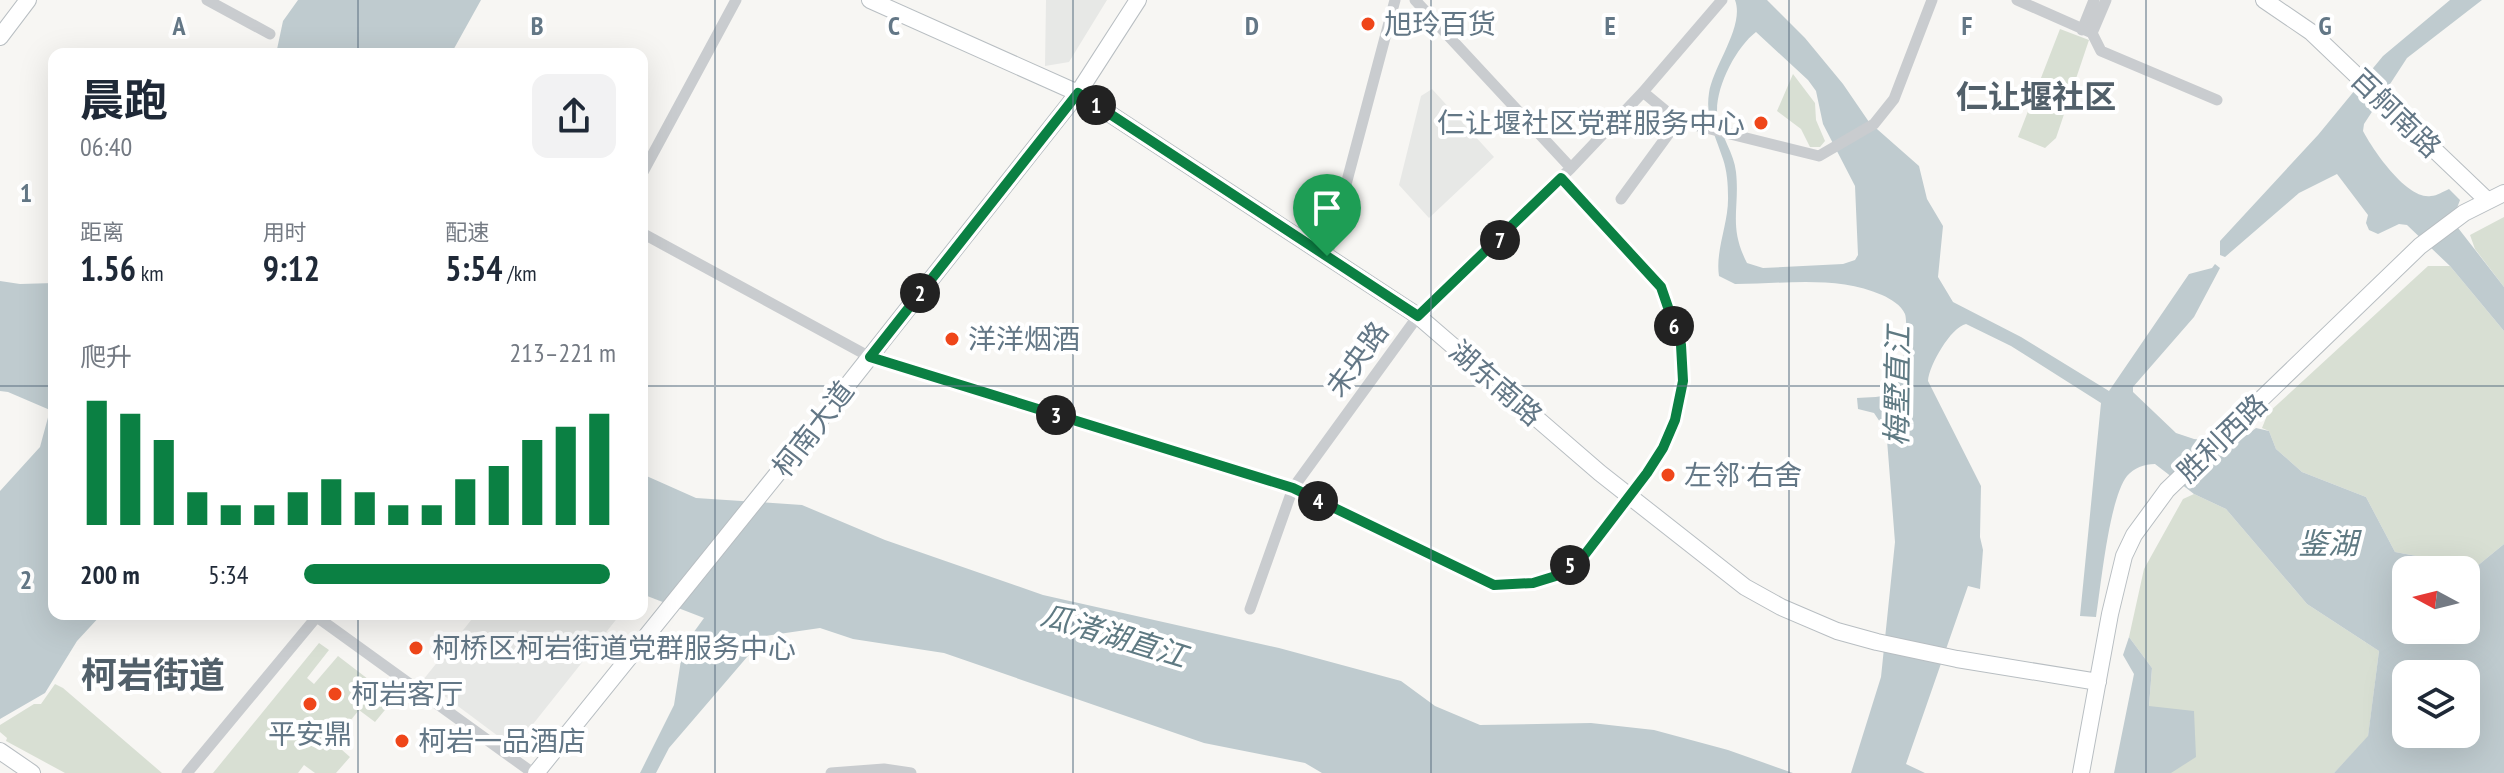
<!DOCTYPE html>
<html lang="zh">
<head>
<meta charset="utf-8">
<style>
	body { margin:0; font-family:"PT Sans Narrow","Noto Sans SC",sans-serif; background:#f2f2f3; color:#1f2937; height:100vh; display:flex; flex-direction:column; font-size:30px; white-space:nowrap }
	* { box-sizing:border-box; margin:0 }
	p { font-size:26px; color:#747a83 }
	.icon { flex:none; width:44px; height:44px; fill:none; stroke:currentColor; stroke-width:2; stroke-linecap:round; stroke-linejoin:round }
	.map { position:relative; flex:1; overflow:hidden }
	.details { position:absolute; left:48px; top:48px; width:600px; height:572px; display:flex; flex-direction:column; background:#fff; border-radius:16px; box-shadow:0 8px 32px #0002 }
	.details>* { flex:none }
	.needle { width:52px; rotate:277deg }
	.fabs { position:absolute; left:2392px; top:556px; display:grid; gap:16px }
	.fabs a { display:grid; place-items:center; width:88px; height:88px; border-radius:16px; background:#fff; box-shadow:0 8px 32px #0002; font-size:40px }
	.pin { position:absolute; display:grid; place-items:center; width:68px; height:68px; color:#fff; margin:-82px -34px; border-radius:50% 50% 50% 0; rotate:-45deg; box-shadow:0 0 8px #0007 }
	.pin .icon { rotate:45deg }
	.km { position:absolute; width:40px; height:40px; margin:-20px; border-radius:50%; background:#222; color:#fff; font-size:22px; line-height:40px; text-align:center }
	.round { display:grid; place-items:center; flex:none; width:84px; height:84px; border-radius:16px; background:#f2f2f3 }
	.summary { display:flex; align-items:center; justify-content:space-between; height:136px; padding:0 32px }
	h1 { font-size:44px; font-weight:700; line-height:60px }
	.stats { display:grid; grid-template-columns:repeat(3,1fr); gap:12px; height:136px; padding:8px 32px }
	.stats div { display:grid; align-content:center }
	.stats b { font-size:34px; font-weight:700 }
	.stats small { font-size:22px; font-weight:400 }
	.stats p { font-size:22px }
	.chart { height:224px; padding:16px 32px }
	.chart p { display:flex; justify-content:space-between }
	.chart svg { width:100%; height:144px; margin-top:8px; stroke:#0b8043; stroke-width:6 }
	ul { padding:0 32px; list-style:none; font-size:26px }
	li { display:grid; grid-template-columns:128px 96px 1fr; align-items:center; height:60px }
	li i { height:20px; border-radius:10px; background:#0b8043 }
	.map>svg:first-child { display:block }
	.built { fill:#e7e8e6 }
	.green { fill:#d8dfd3 }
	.water { fill:#bfcbcf; fill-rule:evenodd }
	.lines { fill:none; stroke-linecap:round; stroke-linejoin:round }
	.secondary-casing { stroke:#b8bec2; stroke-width:18 }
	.street { stroke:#c9cccf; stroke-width:11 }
	.secondary { stroke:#fff; stroke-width:16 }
	.route-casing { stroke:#fff; stroke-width:16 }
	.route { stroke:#0b8043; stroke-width:10 }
	.grid { fill:none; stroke:#637786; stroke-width:2; stroke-opacity:0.55 }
	.poi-dot { fill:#ef461a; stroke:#fff; stroke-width:3 }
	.labels { text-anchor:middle; stroke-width:8; stroke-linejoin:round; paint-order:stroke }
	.poi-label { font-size:28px; fill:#637786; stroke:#fff; text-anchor:start }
	.street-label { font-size:28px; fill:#637786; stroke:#fff }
	.water-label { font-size:30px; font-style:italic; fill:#5f7a83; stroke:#fff }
	.quarter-label { font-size:32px; font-weight:bold; fill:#52606a; stroke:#fff }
	.district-label { font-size:36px; font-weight:bold; fill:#52606a; stroke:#fff }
	.grid-label { font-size:26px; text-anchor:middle; font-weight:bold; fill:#637786; stroke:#fff; stroke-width:8; stroke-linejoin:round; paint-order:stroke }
</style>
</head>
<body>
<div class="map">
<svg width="2504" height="773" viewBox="0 0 2504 773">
	<rect width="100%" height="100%" fill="#f7f6f3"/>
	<path class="built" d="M1046 0H1107L1069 62 1045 66Z
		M1432 89 1494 157 1429 218 1399 185 1421 96Z
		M476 614H616L619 616 514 748 423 680Z"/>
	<path class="green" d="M2060 29 2089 40 2056 138 2045 148 2018 137Z
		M1793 74 1815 103 1816 120 1825 141 1820 147H1810L1801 129 1777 111Z
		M2504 217V287L2475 249 2470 235Z
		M2428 266H2450L2504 331V544L2476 567 2395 552 2366 497 2302 472 2276 449 2269 431 2262 428 2268 413Z
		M2194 494 2226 509 2307 604 2379 651 2368 737 2334 773H2171L2149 706 2152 668 2129 637 2144 569 2183 499Z
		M319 643 329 650 307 678 314 684 338 656 394 699 375 722 359 710 333 742 350 757 336 773H315L304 765 298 773H213Z
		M55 684 63 688 162 773H65L6 741 7 738 0 732V725L34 704H41Z"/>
	<path class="water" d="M298 0H481L451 54H276L283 21Z
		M1735 0H1767L1805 38 1843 84 1869 122 1919 166 1927 199 1943 226 1938 277 1953 302 2021 337 2109 391 2189 274 2212 268 2215 264 2220 268 2194 317 2133 387V392L2176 433 2194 439 2236 443 2256 428 2269 431 2276 449 2302 472 2366 497 2395 552 2476 567 2504 544V773H2334L2368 736 2379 651 2307 604 2226 509 2194 494 2155 464C2144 464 2134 468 2127 476 2109 499 2101 586 2096 617L2080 616 2101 403 2011 346 1966 324C1951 327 1929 365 1928 381L1981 486 1980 537 1983 550 1980 589 1968 586 1906 764 1925 773H1851L1881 677 1895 542 1887 440 1884 428 1874 413 1858 409 1857 398C1867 397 1885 398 1893 392 1902 386 1909 325 1905 314 1901 305 1891 299 1882 295 1837 275 1783 284 1735 284L1719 276C1715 250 1729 223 1728 196 1728 184 1727 171 1723 159 1716 137 1705 118 1709 93 1713 66 1745 26 1735 0ZM1756 32 1808 80 1816 91 1823 124 1855 186 1858 255 1855 260 1843 264 1763 268 1747 263C1728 226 1740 209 1736 172 1734 153 1722 138 1718 120 1712 93 1735 48 1756 32ZM2406 570H2466V630H2406ZM2406 674H2466V734H2406Z
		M2450 0H2482L2407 58 2364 124 2363 131C2373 150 2407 200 2431 196 2437 196 2444 191 2449 189L2460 200 2457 208 2448 215 2504 287V331L2450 266 2407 225 2399 224 2378 234 2369 230 2366 223 2368 215 2337 174 2299 193 2225 257 2220 255V241L2318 135 2383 56Z
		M0 281 20 284 54 283V614H102L77 641 45 693 0 719V491L40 447 50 410 8 392 0 391Z
		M642 474 696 498 802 505 885 540 1043 595 1279 648 1401 681 1435 706 1480 725 1591 723 1654 730 1728 750 1793 773H1322L1305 763 1204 743 944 653 853 639 820 628 765 636 669 748 656 773H640L674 705 683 647 704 618 642 594Z
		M2129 637 2152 668 2149 706 2194 711 2196 757 2171 773H2114L2134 674 2123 655Z"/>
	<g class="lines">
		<g class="secondary-casing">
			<path id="secondary" d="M870 0 1078 93 1418 316 1600 473 1745 587 1781 607 1837 631 1877 642 1957 659 2098 682
				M2264 0 2311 32 2488 201
				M0 37 28 0
				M0 751 32 773
				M536 773 794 453 1078 93 1138 0
				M2081 773 2110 614 2124 556 2134 535 2167 490 2420 246 2464 213 2504 193"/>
		</g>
		<path class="street" d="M207 0 270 34
			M1415 0 1571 168
			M2017 0 2092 33 2101 51 2217 100
			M2082 30 2094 0
			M2092 33 2106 0
			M1643 92 1678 121 1819 156 1874 124 1894 99 1932 0
			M642 174 736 0
			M1621 199 1678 121
			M642 233 870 357 1293 488 1494 585 1533 583 1559 575 1586 553 1647 473 1663 448 1675 420 1683 381 1681 345 1661 287 1561 178
			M1327 256 1395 0
			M1250 609 1293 488 1418 316 1571 168 1643 92 1722 0
			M317 617 533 773
			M187 773 319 614
			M831 773 884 769 911 773"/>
		<use href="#secondary" class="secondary"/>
	</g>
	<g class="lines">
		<g class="route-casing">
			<path id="route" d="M1078 93 1418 316 1561 178 1661 287 1681 345 1683 381 1675 420 1663 448 1647 473 1586 553 1559 575 1533 583 1494 585 1293 488 870 357Z"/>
		</g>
		<use href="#route" class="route"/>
	</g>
	<path class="grid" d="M358 0V54M715 0V773M1073 0V773M1431 0V773M1789 0V773M2146 0V773M0 386H54M642 386H2504M358 614V773"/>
	<g class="poi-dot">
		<circle cx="1368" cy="24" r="8"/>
		<circle cx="1761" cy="123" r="8"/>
		<circle cx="952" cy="339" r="8"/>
		<circle cx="1668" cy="475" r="8"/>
		<circle cx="416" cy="648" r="8"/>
		<circle cx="335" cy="694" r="8"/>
		<circle cx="310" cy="704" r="8"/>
		<circle cx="402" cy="741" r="8"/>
	</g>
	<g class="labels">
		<g class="poi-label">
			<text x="1384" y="34">旭玲百货</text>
			<text x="1745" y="133" text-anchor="end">仁让堰社区党群服务中心</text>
			<text x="968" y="349">洋洋烟酒</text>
			<text x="1684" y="485">左邻˙右舍</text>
			<text x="432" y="658">柯桥区柯岩街道党群服务中心</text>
			<text x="351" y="704">柯岩客厅</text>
			<text x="310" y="744" text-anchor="middle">平安鼎</text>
			<text x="418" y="751">柯岩一品酒店</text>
		</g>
		<g class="street-label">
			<text transform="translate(2396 113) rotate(44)" y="10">百舸南路</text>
			<text transform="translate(1357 359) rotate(-54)" y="10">未央路</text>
			<text transform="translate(1496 383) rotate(41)" y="10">湖东南路</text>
			<text transform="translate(813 429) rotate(-52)" y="10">柯南大道</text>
			<text transform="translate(2222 438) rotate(-44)" y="10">胜利西路</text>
		</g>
		<g class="water-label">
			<text transform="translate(1898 386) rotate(-89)" y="10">梅墅直江</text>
			<text x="2328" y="554">鉴湖</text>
			<text transform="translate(1114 636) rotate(17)" y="10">瓜渚湖直江</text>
		</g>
		<g class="quarter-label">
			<text x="2036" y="108">仁让堰社区</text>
		</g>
		<g class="district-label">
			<text x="153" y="688">柯岩街道</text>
		</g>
	</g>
	<g class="grid-label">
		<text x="179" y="35">A</text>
		<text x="537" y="35">B</text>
		<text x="894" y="35">C</text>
		<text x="1252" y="35">D</text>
		<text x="1610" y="35">E</text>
		<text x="1967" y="35">F</text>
		<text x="2325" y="35">G</text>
		<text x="26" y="202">1</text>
		<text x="26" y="589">2</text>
	</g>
</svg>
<div class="fabs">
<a><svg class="needle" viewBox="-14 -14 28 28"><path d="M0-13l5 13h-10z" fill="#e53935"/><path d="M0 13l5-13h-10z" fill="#747a83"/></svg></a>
<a><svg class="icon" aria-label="layers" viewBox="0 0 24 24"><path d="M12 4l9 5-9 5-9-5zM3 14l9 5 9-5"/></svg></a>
</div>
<div class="pin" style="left:1327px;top:256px;background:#1e9e55"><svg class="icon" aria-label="arrive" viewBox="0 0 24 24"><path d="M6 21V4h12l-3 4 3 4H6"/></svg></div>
<b class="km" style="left:1096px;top:105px">1</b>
<b class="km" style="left:920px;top:293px">2</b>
<b class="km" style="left:1056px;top:415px">3</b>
<b class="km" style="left:1318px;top:501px">4</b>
<b class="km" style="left:1570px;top:565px">5</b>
<b class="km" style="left:1674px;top:326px">6</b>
<b class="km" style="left:1500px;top:240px">7</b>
<section class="details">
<div class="summary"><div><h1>晨跑</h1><p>06:40</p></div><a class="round"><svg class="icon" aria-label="share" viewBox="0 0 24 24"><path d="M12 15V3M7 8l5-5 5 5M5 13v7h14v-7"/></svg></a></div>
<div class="stats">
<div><p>距离</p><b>1.56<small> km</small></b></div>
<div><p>用时</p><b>9:12</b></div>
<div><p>配速</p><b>5:54<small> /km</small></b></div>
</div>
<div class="chart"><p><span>爬升</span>213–221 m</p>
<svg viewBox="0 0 160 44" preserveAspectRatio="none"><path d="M5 44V6M15 44V10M25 44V18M35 44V34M45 44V38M55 44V38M65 44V34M75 44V30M85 44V34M95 44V38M105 44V38M115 44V30M125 44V26M135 44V18M145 44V14M155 44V10"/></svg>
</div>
<ul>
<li><b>200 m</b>5:34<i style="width:98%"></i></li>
</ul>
</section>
</div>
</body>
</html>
